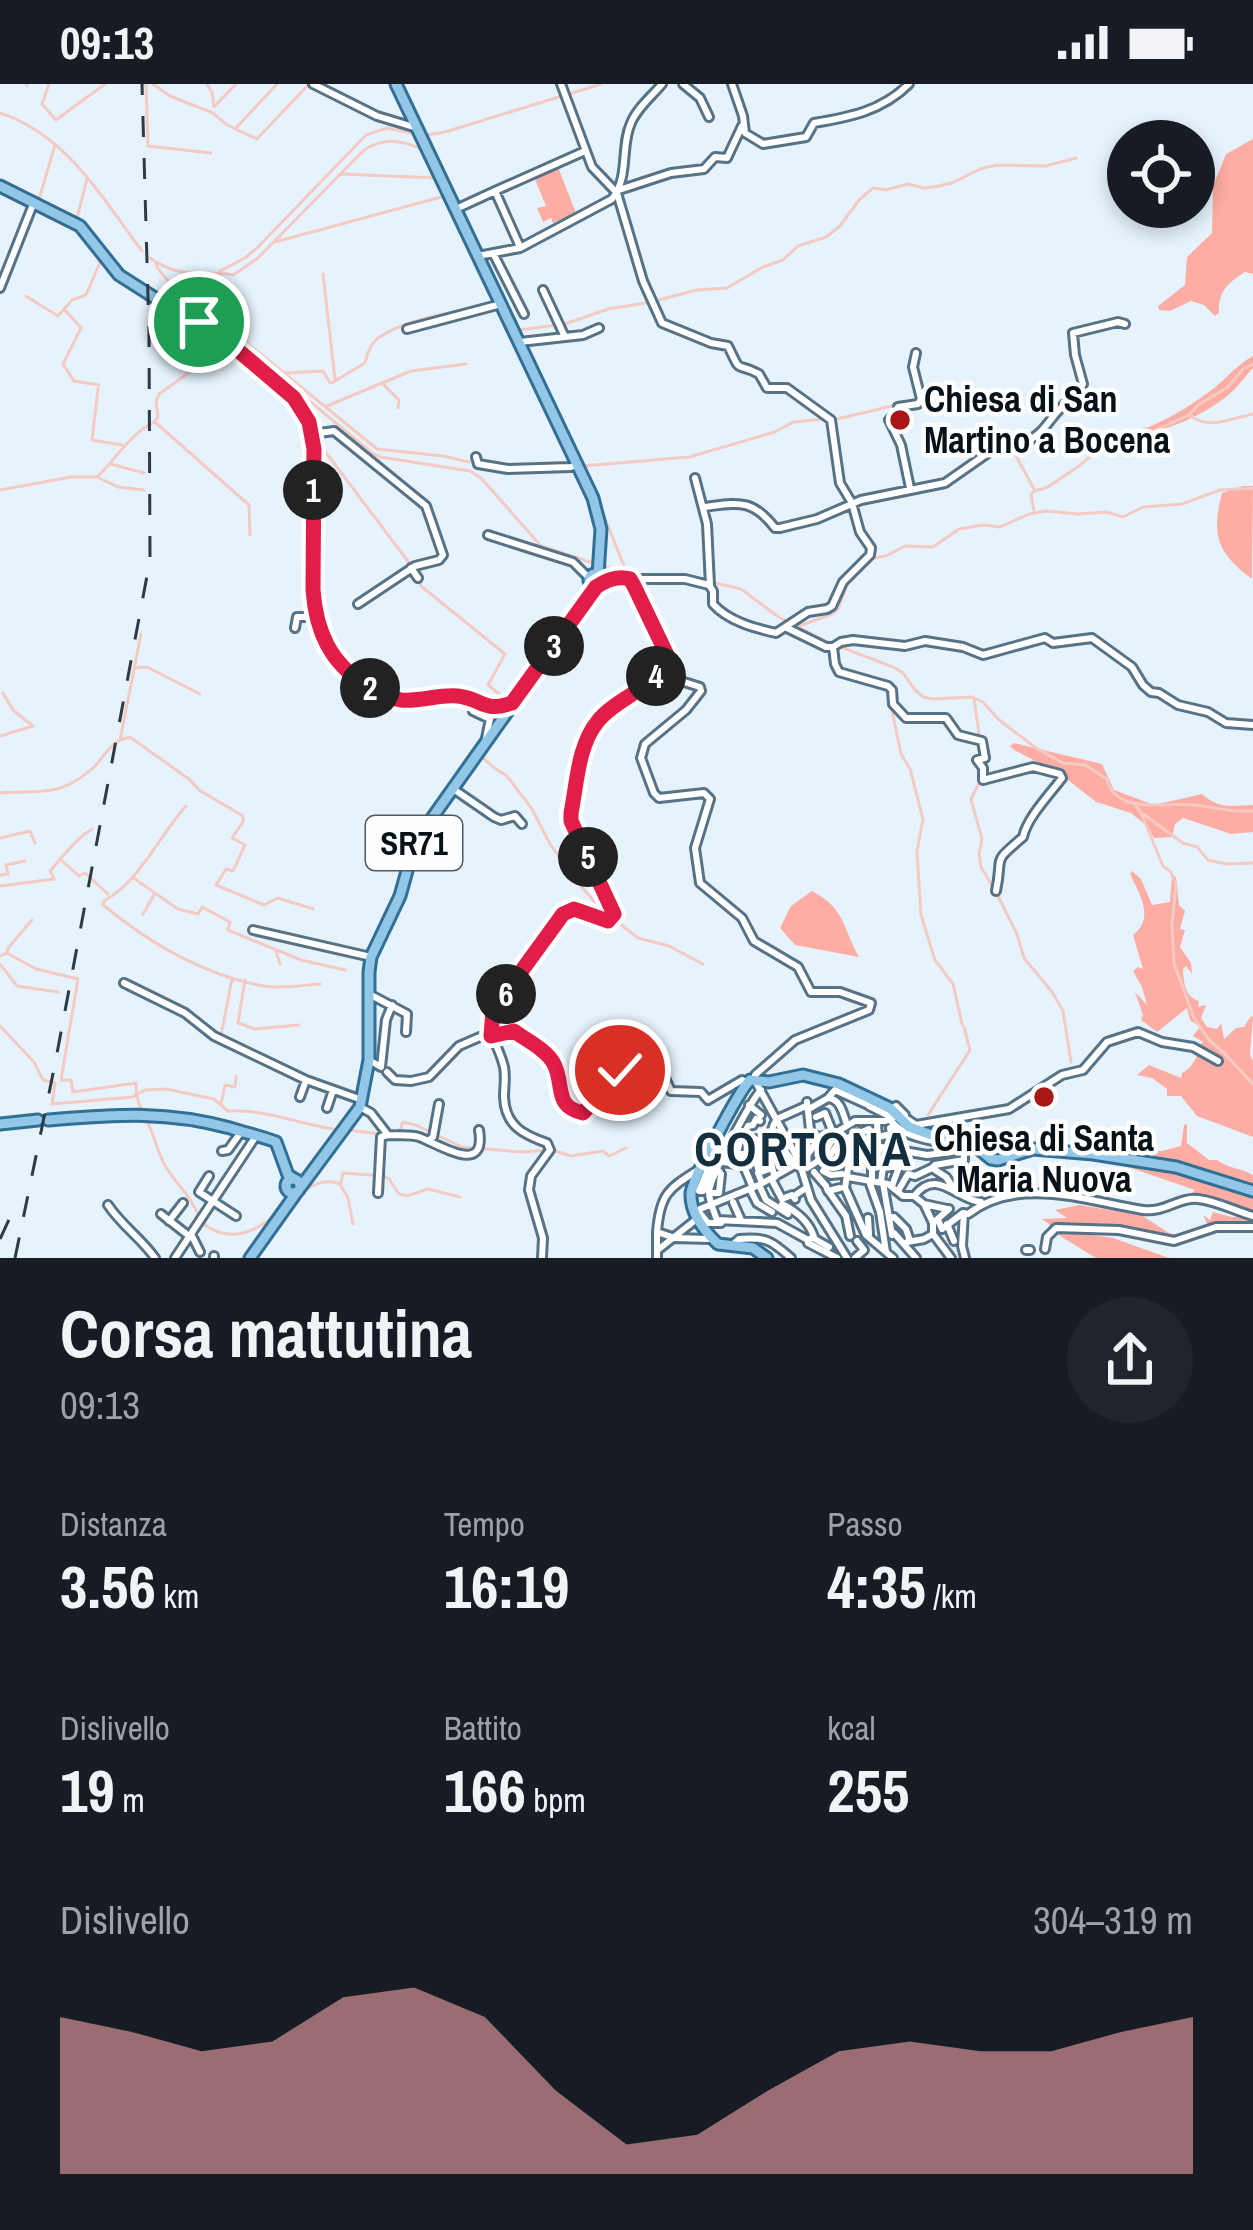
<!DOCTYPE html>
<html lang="it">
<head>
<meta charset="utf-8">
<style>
	body { margin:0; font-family:"Archivo Narrow",sans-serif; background:#20242c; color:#f1f3f6; height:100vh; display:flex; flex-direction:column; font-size:45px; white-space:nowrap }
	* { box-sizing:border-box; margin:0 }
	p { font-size:39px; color:#9ea1a6 }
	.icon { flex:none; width:66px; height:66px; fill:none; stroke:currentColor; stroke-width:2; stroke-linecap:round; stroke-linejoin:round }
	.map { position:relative; height:1174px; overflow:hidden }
	.drawer { display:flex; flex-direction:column; background:#171b24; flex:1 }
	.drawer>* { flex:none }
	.tools { position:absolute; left:1107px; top:36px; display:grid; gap:24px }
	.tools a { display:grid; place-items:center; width:108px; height:108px; border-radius:50%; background:#171b24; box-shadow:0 6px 18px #0003; font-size:60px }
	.pin { position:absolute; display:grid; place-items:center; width:102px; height:102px; color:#fff; margin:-51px; border:6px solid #fff; border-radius:50%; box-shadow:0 3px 12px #0007 }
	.km { position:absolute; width:60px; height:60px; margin:-30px; border-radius:50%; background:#222; color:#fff; font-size:33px; line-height:60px; text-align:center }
	.round { display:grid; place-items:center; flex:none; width:126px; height:126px; border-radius:63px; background:#20242c }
	.headline { display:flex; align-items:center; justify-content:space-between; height:204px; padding:0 60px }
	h1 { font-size:66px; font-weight:700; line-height:90px }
	.metrics { display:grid; grid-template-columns:repeat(3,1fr); gap:18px; height:204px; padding:12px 60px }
	.metrics div { display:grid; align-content:center }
	.metrics b { font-size:60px; font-weight:700 }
	.metrics small { font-size:33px; font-weight:400 }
	.metrics p { font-size:33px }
	.chart { height:336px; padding:24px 60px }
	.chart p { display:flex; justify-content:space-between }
	.chart svg { width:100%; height:216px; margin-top:12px; fill:#d19092; opacity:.7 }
	.status { display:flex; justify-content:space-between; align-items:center; height:84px; padding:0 60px; background:#171b24; direction:ltr }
	.status svg { height:33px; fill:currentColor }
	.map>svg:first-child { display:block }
	.green { fill:#fdada3 }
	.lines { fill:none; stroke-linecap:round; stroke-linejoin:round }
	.stream { stroke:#f4cac4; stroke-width:3 }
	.minor-tunnel { stroke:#c4d1da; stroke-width:6; stroke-dasharray:6 3; stroke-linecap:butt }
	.minor-casing { stroke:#567286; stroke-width:12 }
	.major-casing { stroke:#326f95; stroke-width:15 }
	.minor { stroke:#fff; stroke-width:6 }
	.major { stroke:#92c7e8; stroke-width:9 }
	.rail { stroke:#2f3b42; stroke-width:3; stroke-dasharray:21 21; stroke-linecap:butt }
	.route-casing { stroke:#fff; stroke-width:24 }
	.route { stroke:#e11d48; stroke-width:15 }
	.poi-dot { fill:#a91617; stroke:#fefefe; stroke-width:4.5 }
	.labels { text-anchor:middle; stroke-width:9; stroke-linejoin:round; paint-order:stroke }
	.shield { fill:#fefefe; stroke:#50585d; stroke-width:3 }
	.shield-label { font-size:33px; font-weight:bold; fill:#061118 }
	.poi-label { font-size:36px; font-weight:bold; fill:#061118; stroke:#fefefe; text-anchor:start }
	.district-label { font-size:48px; font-weight:bold; letter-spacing:3px; fill:#132e3f; stroke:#fefefe }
</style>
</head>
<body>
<div class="status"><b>09:13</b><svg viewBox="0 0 49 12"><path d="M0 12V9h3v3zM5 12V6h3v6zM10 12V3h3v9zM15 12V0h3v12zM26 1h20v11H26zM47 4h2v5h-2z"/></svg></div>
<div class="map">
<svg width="1253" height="1174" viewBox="0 0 1253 1174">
	<rect width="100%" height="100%" fill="#e6f3fc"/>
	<path class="green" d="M1253 55V190L1245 188C1228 199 1218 207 1219 229L1215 232 1204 221 1191 217 1170 227 1159 226 1158 222 1185 201 1187 173 1212 149 1213 102 1226 70Z
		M558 83 576 129 553 139 551 134 543 138 537 124 546 122 534 93Z
		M1253 272V284C1246 291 1241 299 1234 306 1205 333 1164 347 1126 355L1124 347C1146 351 1190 322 1209 308 1224 297 1236 281 1253 272Z
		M1243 402H1253L1252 495C1217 469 1211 451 1222 409Z
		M1014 659 1102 680 1114 706 1154 721 1202 710C1218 725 1232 722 1253 721V748L1231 750 1183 734 1175 740 1172 753 1154 754 1148 743 1131 729 1096 718 1059 689 1014 666 1010 662Z
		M1132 787 1141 795 1152 821 1170 818 1172 792 1176 793 1179 821 1185 827 1180 845 1185 846 1180 863 1191 879 1192 890 1186 882 1183 885C1184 900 1185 913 1199 917L1198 923 1206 921 1201 934 1207 943 1217 945 1221 939 1224 955 1236 944 1244 943 1251 932 1253 933 1250 971 1253 977V1053L1197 1032 1181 1012H1167V1005L1152 994 1137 991 1149 981 1181 994 1182 989C1191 985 1199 972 1198 963L1203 958 1193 952 1200 943 1190 936 1187 924 1157 948 1141 936 1143 931 1135 908 1147 921 1142 903 1133 887 1138 883 1143 885 1133 851C1155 834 1140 811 1130 790Z
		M812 807C846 825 842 843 859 873L795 861 780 844 791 822Z
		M1187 1040V1059L1209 1076H1217C1227 1084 1241 1084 1253 1091V1140L1219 1138 1208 1142 1203 1131 1210 1136 1213 1128 1232 1133H1248L1218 1118 1189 1111 1195 1106 1099 1073 1141 1079 1146 1067H1162L1181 1062 1184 1041Z
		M1079 1121 1141 1131 1169 1149 1182 1152 1174 1155 1162 1154 1107 1141H1050L1042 1135 1067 1134 1055 1126Z
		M1064 1147 1113 1154 1169 1174H1096L1057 1150Z"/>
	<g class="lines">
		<path class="stream" d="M26 0 27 2
			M49 0 42 20 56 36 105 0
			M146 0 148 62 211 69
			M153 0 170 12 213 29 227 41 257 55 309 0
			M207 0 212 8 214 22
			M569 10 601 0
			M214 23 236 0
			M0 29C67 51 102 114 142 167
			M236 44 277 0
			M426 51 445 48 562 12
			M341 90 436 94
			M39 115 55 61
			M77 134 87 95
			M275 158 445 112
			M150 174C183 197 199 185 233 191L258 174 365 65C386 54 399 56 420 64
			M155 177 158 185 176 206 372 369 380 373 470 387 481 394 541 462 593 479
			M220 187 245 174 258 163 366 51 387 44 417 50
			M323 190 335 295
			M26 212 58 232 72 216 86 211 101 176
			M655 217 697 206 727 204 763 183 783 176 798 162 826 153 840 142 859 116 873 104 886 106 908 100 924 104 934 103 952 99 980 85 997 81 1046 82 1076 74
			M199 225 213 231 377 365 443 372 469 378
			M65 226 81 244 63 280 74 297 99 301
			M511 232 519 246 565 240 608 225 652 218
			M286 289 323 287 330 299 335 297
			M335 297 365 279C367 270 370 260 378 254 406 235 448 229 481 222
			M384 301 399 316 398 324
			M98 305 92 356 122 361
			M279 306 302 336
			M917 320H940L974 311
			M327 322 411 287 466 280
			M1191 332C1210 346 1232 334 1253 330
			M833 336 896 321
			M154 338 158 333 156 318 159 310 226 262
			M156 339 249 421 250 451
			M318 358 410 480
			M1010 361 1034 405
			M111 380 144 389
			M583 382 689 373 775 348 793 338 824 335
			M99 394 118 403 144 406
			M0 406 71 393H97C116 375 129 351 154 338
			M1035 407 1048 403 1079 382 1114 352 1145 351 1189 331 1199 320 1227 304 1243 285 1253 280
			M1033 408 1031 411 1034 427
			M601 424 626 487
			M870 475 886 472 905 462 933 463 959 445 983 441 1000 443 1029 430 1046 427 1079 430 1106 428 1123 433 1143 423 1182 420 1220 406 1253 404
			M602 482 637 491 689 493 741 505 777 532 831 560
			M418 493 421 502 505 570 488 601 507 616 492 635
			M799 542 832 530 838 525 847 501
			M838 562 893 583 903 589 915 606 923 613 932 615 972 613 983 618 998 635 1036 664 1063 679 1085 681 1107 695C1115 732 1168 718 1194 721 1218 723 1228 729 1253 727
			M553 572 592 519
			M136 584 147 583 200 610
			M974 614 980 658
			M890 617 901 670 910 685 923 735 917 767 921 831 935 876 953 900 962 940
			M0 652 33 642 13 626 3 609
			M120 656 130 653 190 696 199 706 243 732V738L232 754 245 761 233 787 226 785 216 801 264 821 278 814 313 825
			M480 671 493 683 507 692 532 725 550 760 574 794 600 824 638 854 669 862 703 880
			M980 697 971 715 982 755 979 770 981 783 994 805
			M0 709C40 706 59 714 93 684 103 675 108 662 120 656L141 550
			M1134 719 1141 729 1163 782 1171 788 1176 801 1172 840 1174 879 1194 934 1209 956 1224 969 1253 1000
			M186 722C158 753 141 796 104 817L103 821C149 859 204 891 263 902 281 905 302 901 320 900
			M1143 730 1183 759 1197 763 1208 776 1227 780 1253 779
			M0 754 30 747 35 759
			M61 776 79 792 85 789 108 810
			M0 791 8 790 6 781 25 777
			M132 793 178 825 198 830 202 823 230 838 228 846 301 876 345 886
			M0 802 54 795 50 787C63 772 76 755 92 745
			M997 810 1017 850 1024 874 1052 908 1063 927 1071 978
			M143 830 154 811
			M276 867 280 880
			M7 869 36 885 78 895 61 996H71L73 1008 136 999C135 1019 144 1029 151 1046 156 1058 159 1072 166 1083 178 1103 190 1110 199 1133
			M0 872 7 869 8 864 32 836
			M0 880 17 902 58 908
			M245 896 238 939 255 945 299 941
			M0 942 34 978 43 996 55 999 52 1020 132 1013 145 1006 166 1005 214 1015 228 1027C260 1024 304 1041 338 1046
			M221 952 232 895
			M221 1020 225 1001 235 1003 236 992
			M928 1031 970 966 964 943
			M348 1046 380 1050
			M395 1049 400 1046 403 1038 418 1042 462 1063 521 1068 552 1066 571 1072 603 1067 609 1072 626 1064
			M341 1099 343 1089 383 1092 389 1095 399 1110 407 1112 428 1105 460 1113
			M341 1102 348 1114 353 1140
			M299 1112C311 1100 324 1094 340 1100
			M202 1139C229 1160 258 1149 279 1126"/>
		<path class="minor-tunnel" d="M761 1017 763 1019"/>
		<g class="minor-casing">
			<path id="minor" d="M313 0 377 32 417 44
				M561 0 592 83 617 109 643 197 662 239 711 259 728 262C743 293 733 276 759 290L767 304H787L831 336 840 399 852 419 860 448 871 464 870 471 843 498 832 522 827 525 808 528 776 549C754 544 728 537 713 520V507L709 501 685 495H630
				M683 0 700 14 709 33
				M732 0 743 32 745 49 763 60 806 53 814 39C850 33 882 27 909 0
				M619 106 671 89 704 85 715 73 727 74 742 42
				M495 107 585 67
				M456 125 495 107 520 163
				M493 169 524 230
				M478 172 520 164 612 115C630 92 620 63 631 39 637 24 652 12 662 0
				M0 204 34 118
				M407 245 501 220
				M565 253 583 251 599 244
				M520 258 565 253 543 206
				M312 350 334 347 426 422 443 471 439 476 415 482 358 520
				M476 373 478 380 508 385 571 383 577 381
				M695 394 707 440 710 501
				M910 404 901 361 889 336 898 328V323L918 320 921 315 913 283 916 269
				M703 423C738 419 752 414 775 444H780L817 435 861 416 945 399 995 364 1018 354 1030 356C1043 347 1044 344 1053 333 1062 321 1074 313 1083 300L1075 271 1073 249 1118 238 1125 240
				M488 451 573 478 589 494
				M411 484 418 494
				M600 493H626
				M295 544 297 533H318
				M787 544 826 563H833L841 558 853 556 905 562 925 557 963 563 983 571 1045 554 1053 559 1092 554 1132 583 1143 601 1151 608 1159 609 1178 621 1208 628 1226 639 1253 641
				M833 563 835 580 839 588 888 602 892 606 893 620 906 634H946L958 651 982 657 985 674 977 676 983 684V696L1033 683 1060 690 1062 694C1049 711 1027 734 1023 753 990 781 1004 770 996 807
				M669 575 681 597 700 603 701 607 686 626 645 660 641 674 654 709 659 714 704 709 710 715 695 764 700 799 742 834 754 857 798 883 811 908H840L871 919 869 926 795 956 755 991 754 995 798 1075
				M475 617 473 627 490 635 486 654
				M452 704 494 733 501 736 515 732 522 740
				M253 846 371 873
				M124 899 185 929 214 952 306 996 362 1016
				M369 910 407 930 406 948
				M491 952 513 948C525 956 544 964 552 976 563 991 554 1018 574 1027 585 1032 589 1023 594 1014 607 993 603 970 615 951
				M369 976 381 983 386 936 392 921
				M387 988 395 996 411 997 429 993 459 962 489 949
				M606 990 636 984 642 977 659 981 671 1007 701 1008 708 1016 742 996 746 998
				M761 1006C750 1018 710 1093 709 1108 709 1117 714 1128 717 1136L777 1139 808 1156 814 1153
				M300 1013 306 996
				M828 1014C841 1015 843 1030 847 1041
				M807 1018 811 1055 835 1049 855 1037H885L898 1032
				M749 1021 761 1031
				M869 1022 889 1032 892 1031
				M360 1023 371 1029 388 1051C399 1052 409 1050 419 1053 439 1060 487 1093 479 1046
				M327 1024 333 1006
				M809 1025 828 1014 835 1006 866 1020
				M892 1025 896 1022 905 1031 902 1036
				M816 1033 825 1029 831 1044
				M777 1035 806 1022
				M907 1035 916 1041 1009 1025 1062 991 1083 986 1107 958 1138 948 1162 958 1193 963 1218 977
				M890 1036C910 1060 940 1053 964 1068V1076L935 1081 932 1084
				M877 1037 878 1062 881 1063
				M836 1048 850 1071 845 1104
				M815 1051 819 1054 806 1073 799 1059Z
				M735 1052C770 1062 771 1045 796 1082
				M878 1053 891 1050 890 1044 894 1042
				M742 1054 748 1042 753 1041 756 1035 760 1037
				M428 1057 433 1053 439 1020
				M881 1063 927 1071 952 1068 956 1063
				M222 1067 228 1066 241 1048
				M831 1070 840 1057 869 1045
				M735 1071 749 1069
				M712 1076 717 1080 703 1107H699Z
				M799 1077 811 1116 847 1174
				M723 1078 737 1080 755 1076V1055
				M850 1078H857L869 1063 870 1048
				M734 1079 741 1054
				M743 1080 753 1104
				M883 1083H899L892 1102
				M807 1084 821 1075 835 1051
				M823 1087 831 1091 842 1090
				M814 1088 826 1102
				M759 1089 757 1080 771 1076
				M209 1092 199 1108 236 1132
				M775 1093C769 1078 767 1048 777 1035
				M848 1093 888 1100 903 1112H914L924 1120
				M869 1097 880 1128 886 1168
				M773 1098 782 1115 792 1111 795 1115
				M872 1098V1080L881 1063
				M881 1098 883 1083 890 1063
				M762 1099 758 1089 772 1084
				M883 1099 892 1151
				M759 1101 766 1116 788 1130
				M750 1105 757 1119 772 1128
				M827 1105 846 1132 850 1152
				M846 1106 866 1151 893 1174
				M828 1107 840 1104
				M898 1107 908 1090 915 1092 932 1084 946 1093 952 1102
				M378 1109 381 1053 388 1051
				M711 1109H719L721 1090 718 1086
				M797 1110 806 1104
				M914 1112C937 1083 955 1115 981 1118
				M733 1118 741 1136
				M782 1120C796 1127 809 1137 814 1153
				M924 1120 947 1125H949L933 1139Z
				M108 1121C122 1142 141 1154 155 1174
				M700 1125 759 1101 795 1081
				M700 1129 708 1139H721
				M964 1129 962 1162 965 1174
				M161 1130 189 1152
				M868 1134 869 1150
				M889 1134 894 1133 906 1145 910 1157
				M938 1136 942 1145 963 1129 968 1130C1019 1091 1086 1117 1143 1126 1164 1129 1179 1113 1198 1115 1217 1117 1235 1127 1253 1132
				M169 1137 183 1119
				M933 1139V1150L951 1174
				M947 1140 954 1157
				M657 1148C660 1110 668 1105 698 1086
				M191 1150 200 1168
				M892 1151 894 1149 916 1174
				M813 1154 829 1163
				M907 1158 924 1155 933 1150
				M808 1159 837 1174
				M733 1160 739 1155C766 1153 771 1156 791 1174
				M659 1165 698 1134
				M1045 1165 1047 1153 1056 1144 1119 1146 1174 1157 1216 1143H1253
				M1026 1166H1030
				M214 1172V1174
				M175 1174 256 1052
				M542 1174 543 1154 529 1106 531 1092 550 1066 547 1059C524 1051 505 1042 504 1013 504 1003 506 993 504 983 498 959 488 955 493 926L563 831 574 825 608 837 614 830 570 737 584 662 594 641 607 627 657 591 666 581 668 573 634 502 626 493
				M657 1174V1148L675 1154 709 1155
				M855 1174 864 1166 857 1157"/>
		</g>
		<g class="major-casing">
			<path id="major" d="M396 0 593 414 601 445 598 491
				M0 102 80 142 119 191 177 228 211 244 294 314C306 331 312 345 314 365V516L334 575 353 593 392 615 463 613 496 625 503 632
				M589 496a6 6 0 1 1 12 0a6 6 0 1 1-12 0Z
				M48 1036C114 1031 164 1026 230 1044 245 1049 261 1052 276 1058L288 1091 293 1094
				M0 1040 38 1036
				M286 1102a7 7 0 1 1 14 0a7 7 0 1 1-14 0Z
				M300 1104 360 1023 369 976V888L371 873 400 812 415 758 596 503
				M250 1174 297 1108
				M767 1174 753 1164 718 1160C704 1147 690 1129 691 1109 693 1093 739 1007 750 996L769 998 803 991 839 1000 890 1024 909 1043 929 1050 970 1058 991 1075 998 1076 1033 1065 1093 1070 1176 1083 1253 1107"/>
		</g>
		<use href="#minor" class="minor"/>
		<use href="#major" class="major"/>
		<path class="rail" d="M0 1155 13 1127
			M15 1174 55 980 150 476 149 249 142 0"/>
	</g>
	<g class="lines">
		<g class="route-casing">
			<path id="route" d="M199 238 227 257 294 314 309 338 314 365 313 506C316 547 330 579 366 601 377 608 387 614 401 616 420 618 439 610 458 612 483 615 483 629 512 619L596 503C606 496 617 491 630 495L634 502 668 573C657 604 617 613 598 637 578 661 577 699 571 729V737L614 830 608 837 574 825 563 830 493 926 491 952 514 947C526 956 547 966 554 980 565 1002 553 1022 583 1029L593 1018 605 990 620 986"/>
		</g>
		<use href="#route" class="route"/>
	</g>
	<g class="poi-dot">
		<circle cx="900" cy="336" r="12"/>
		<circle cx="1044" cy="1013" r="12"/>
	</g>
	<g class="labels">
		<rect class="shield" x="366" y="732" width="96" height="54" rx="9"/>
		<g class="shield-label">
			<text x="414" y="771">SR71</text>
		</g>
		<g class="poi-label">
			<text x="924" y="328">Chiesa di San<tspan x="924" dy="41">Martino a Bocena</tspan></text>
			<text x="1044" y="1067" text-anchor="middle">Chiesa di Santa<tspan x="1044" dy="41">Maria Nuova</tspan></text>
		</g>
		<g class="district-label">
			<text x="804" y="1082">CORTONA</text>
		</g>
	</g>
</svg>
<div class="tools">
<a><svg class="icon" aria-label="locate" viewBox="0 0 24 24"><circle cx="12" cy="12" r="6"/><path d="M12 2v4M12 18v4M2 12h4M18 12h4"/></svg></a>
</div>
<div class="pin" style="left:199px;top:238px;background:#1e9e55"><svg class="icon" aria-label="arrive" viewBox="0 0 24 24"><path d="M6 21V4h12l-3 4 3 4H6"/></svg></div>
<div class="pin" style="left:620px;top:986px;background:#d93025"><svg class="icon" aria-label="check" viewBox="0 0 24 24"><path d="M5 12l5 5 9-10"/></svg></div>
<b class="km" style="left:313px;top:406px">1</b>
<b class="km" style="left:370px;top:604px">2</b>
<b class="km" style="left:554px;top:562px">3</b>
<b class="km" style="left:656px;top:592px">4</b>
<b class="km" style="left:588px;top:773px">5</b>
<b class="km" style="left:506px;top:910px">6</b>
</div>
<section class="drawer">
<div class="headline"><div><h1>Corsa mattutina</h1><p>09:13</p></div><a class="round"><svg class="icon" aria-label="share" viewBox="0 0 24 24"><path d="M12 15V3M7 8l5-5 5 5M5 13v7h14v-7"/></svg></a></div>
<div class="metrics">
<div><p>Distanza</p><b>3.56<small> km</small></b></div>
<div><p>Tempo</p><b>16:19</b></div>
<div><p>Passo</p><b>4:35<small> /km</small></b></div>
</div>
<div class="metrics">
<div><p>Dislivello</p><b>19<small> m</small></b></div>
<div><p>Battito</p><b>166<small> bpm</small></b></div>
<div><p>kcal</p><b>255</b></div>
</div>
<div class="chart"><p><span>Dislivello</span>304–319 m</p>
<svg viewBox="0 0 160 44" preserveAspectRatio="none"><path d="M0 44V12L10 15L20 19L30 17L40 8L50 6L60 12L70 27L80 38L90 36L100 27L110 19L120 17L130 19L140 19L150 15L160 12V44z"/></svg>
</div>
</section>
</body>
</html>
